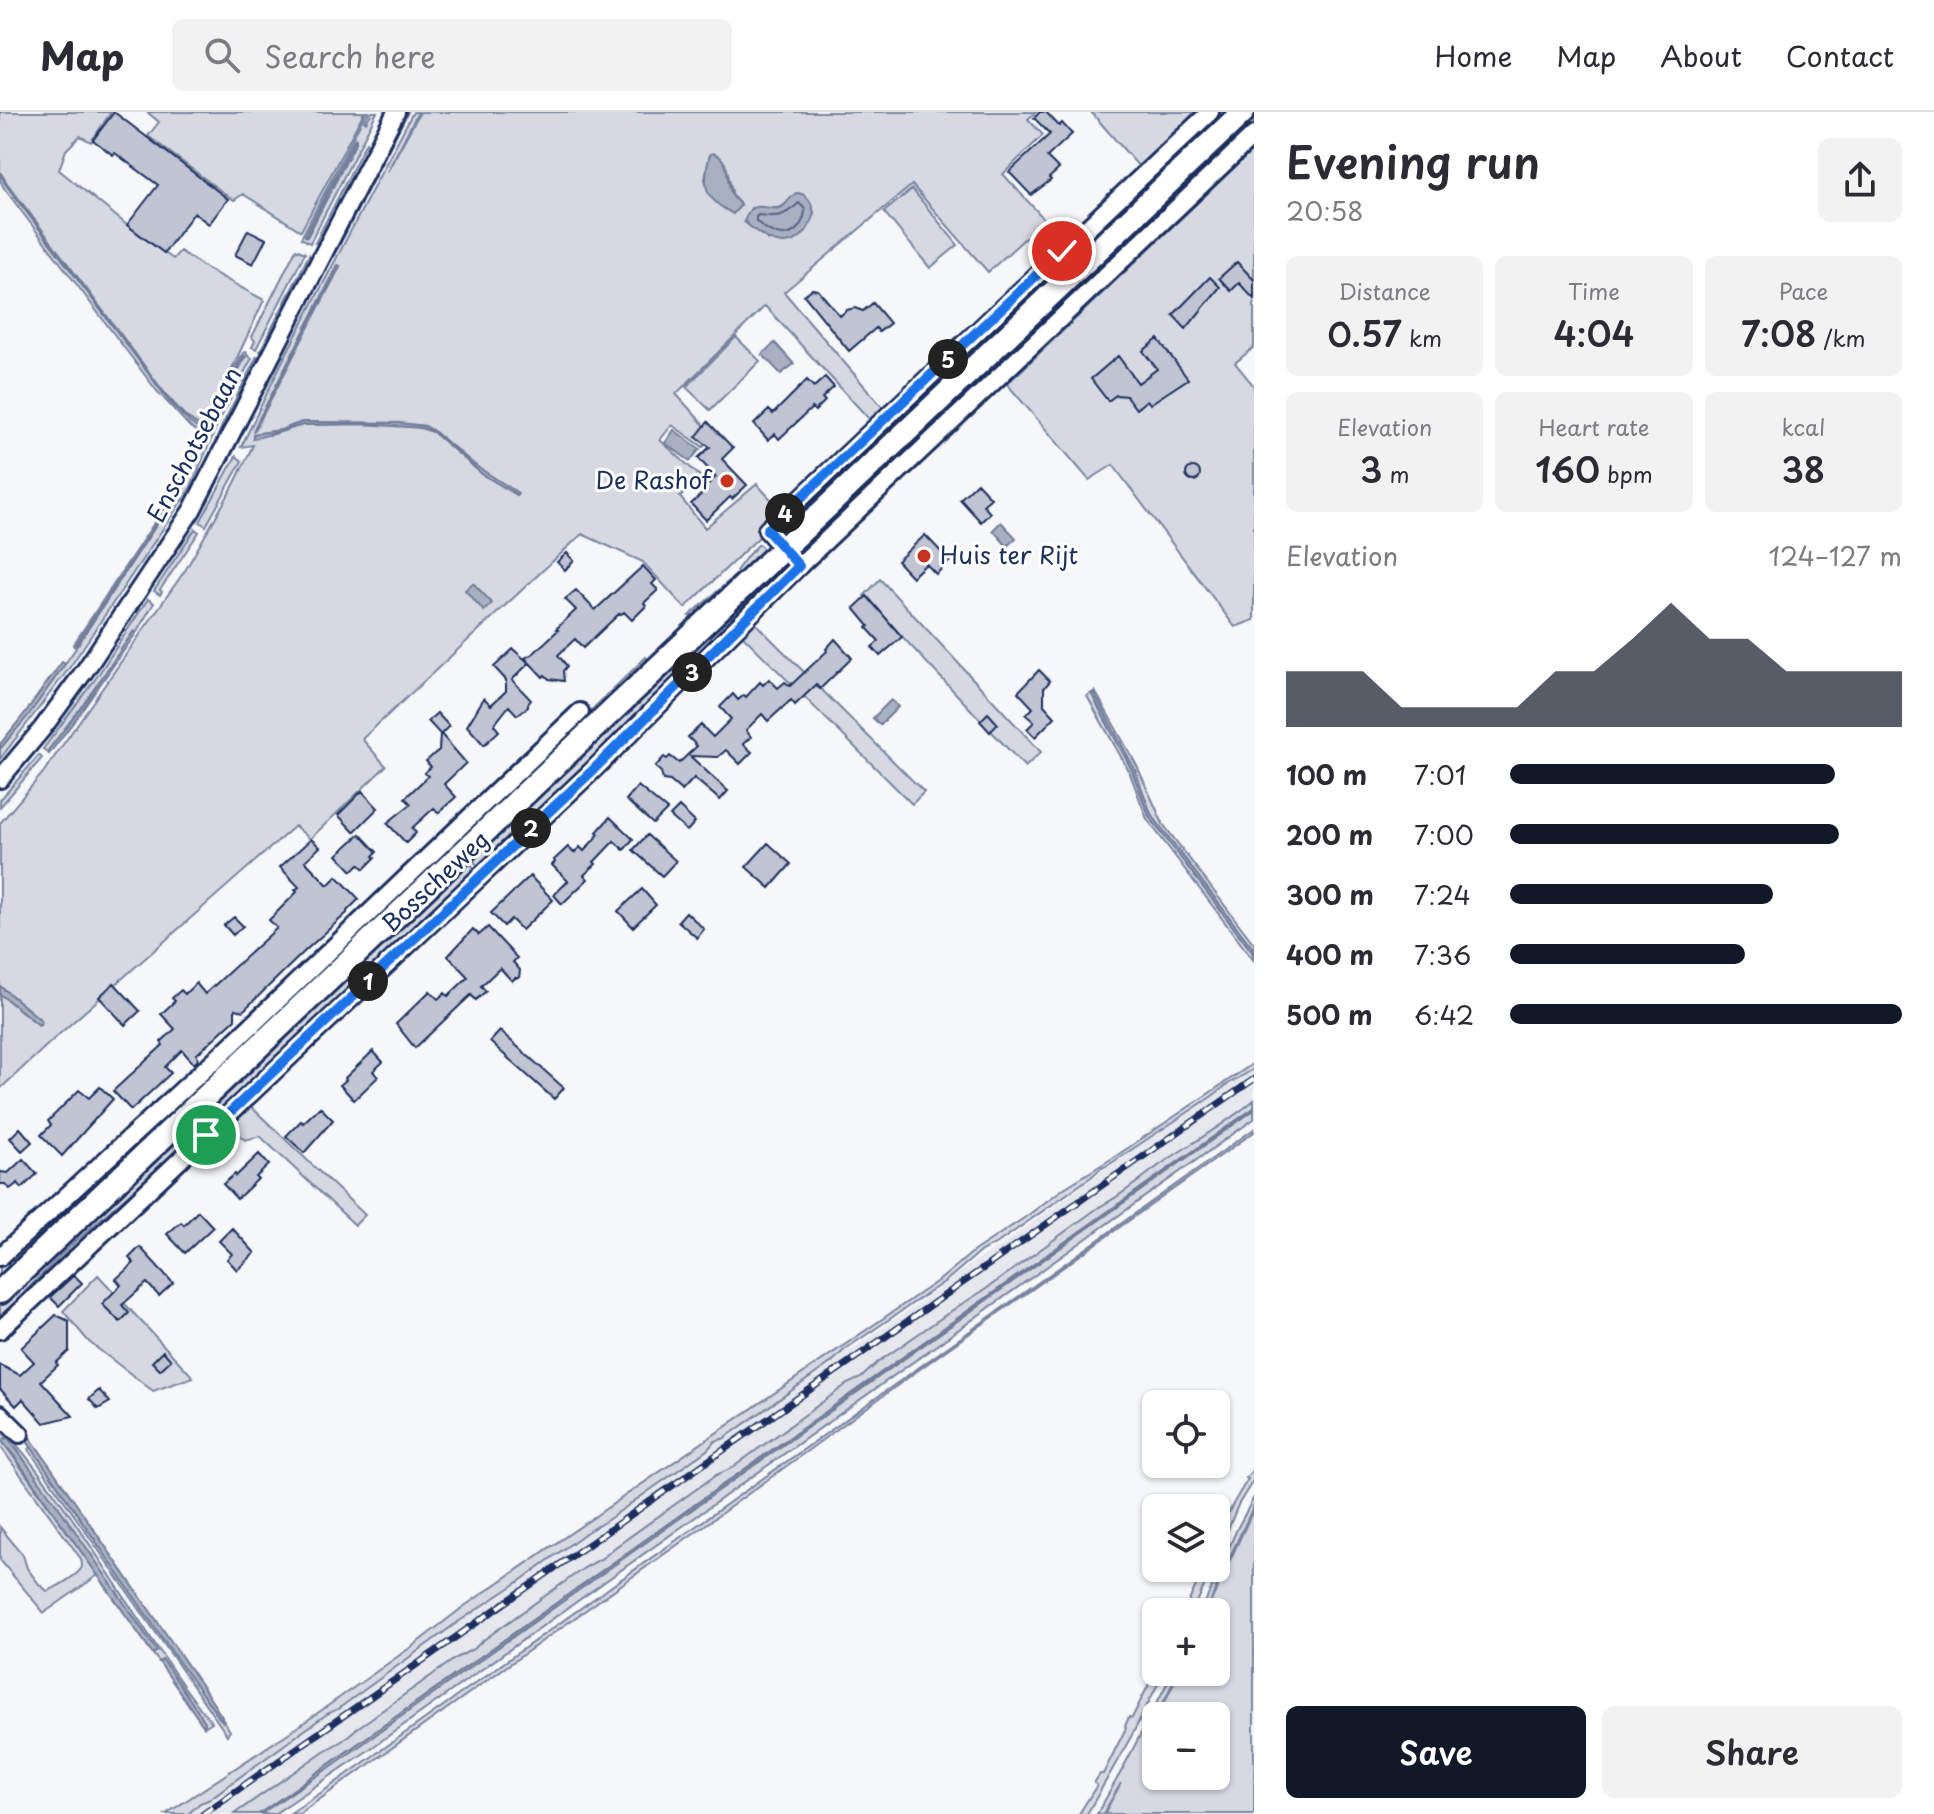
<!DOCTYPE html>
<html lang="en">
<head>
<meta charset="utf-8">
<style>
	body { margin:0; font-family:"Playpen Sans",sans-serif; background:#f2f2f3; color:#2b2b33; height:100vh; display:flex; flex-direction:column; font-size:30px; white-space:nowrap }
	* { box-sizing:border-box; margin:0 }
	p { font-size:26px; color:#7c7c81 }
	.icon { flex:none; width:44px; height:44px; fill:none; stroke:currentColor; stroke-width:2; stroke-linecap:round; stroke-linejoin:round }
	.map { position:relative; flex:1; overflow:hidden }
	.drawer { display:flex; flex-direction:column; background:#fff; width:680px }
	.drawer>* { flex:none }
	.buttons { position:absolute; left:1142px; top:1278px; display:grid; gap:16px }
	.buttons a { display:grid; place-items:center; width:88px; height:88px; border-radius:12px; background:#fff; box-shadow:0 2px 6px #0004; font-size:40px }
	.pin { position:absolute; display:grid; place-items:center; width:68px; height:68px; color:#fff; margin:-34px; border:4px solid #fff; border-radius:50%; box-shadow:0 2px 8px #0007 }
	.km { position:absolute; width:40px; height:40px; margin:-20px; border-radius:50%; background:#222; color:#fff; font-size:22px; line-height:40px; text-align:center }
	.round { display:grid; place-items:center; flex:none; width:84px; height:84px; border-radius:12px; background:#f2f2f3 }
	.summary { display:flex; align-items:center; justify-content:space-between; height:136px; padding:0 32px }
	h1 { font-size:44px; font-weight:600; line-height:60px }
	.metrics { display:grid; grid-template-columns:repeat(3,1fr); gap:12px; height:136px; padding:8px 32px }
	.metrics div { display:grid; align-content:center; border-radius:12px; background:#f2f2f3; text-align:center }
	.metrics b { font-size:34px; font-weight:600 }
	.metrics small { font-size:22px; font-weight:400 }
	.metrics p { font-size:22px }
	.chart { height:224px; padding:16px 32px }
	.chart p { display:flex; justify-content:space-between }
	.chart svg { width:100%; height:144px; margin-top:8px; fill:#111827; opacity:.7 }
	.button { display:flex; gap:16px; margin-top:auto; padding:16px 32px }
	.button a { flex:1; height:92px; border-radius:12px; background:#111827; color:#fff; font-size:32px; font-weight:600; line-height:92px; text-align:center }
	.button a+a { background:#f2f2f3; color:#2b2b33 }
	ul { padding:0 32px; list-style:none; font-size:26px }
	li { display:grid; grid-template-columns:128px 96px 1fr; align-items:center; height:60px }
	li i { height:20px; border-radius:10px; background:#111827 }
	header { display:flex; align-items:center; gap:48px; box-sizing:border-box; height:112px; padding:0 40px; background:#fff; border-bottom:2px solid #e1e1e2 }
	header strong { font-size:38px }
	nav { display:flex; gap:44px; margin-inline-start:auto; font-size:28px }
	.search { width:560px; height:72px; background:#f2f2f3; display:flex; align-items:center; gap:20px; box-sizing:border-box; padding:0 28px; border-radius:12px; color:#7c7c81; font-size:30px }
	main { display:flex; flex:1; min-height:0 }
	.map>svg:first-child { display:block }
	.built { fill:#e6e8ee }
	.green { fill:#d6d9e2; stroke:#7884a0; stroke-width:2; fill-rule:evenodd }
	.water { fill:#a9b0c1; stroke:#707c99; stroke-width:2 }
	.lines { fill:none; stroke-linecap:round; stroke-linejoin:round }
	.shore { stroke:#546386; stroke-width:2 }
	.building { fill:#c0c4d3; stroke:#1b2f5e; stroke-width:2 }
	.minor-casing { stroke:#1b2f5e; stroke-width:22 }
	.major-casing { stroke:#1b2f5e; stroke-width:28 }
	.minor { stroke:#fff; stroke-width:16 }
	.major { stroke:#fff; stroke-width:22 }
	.rail-casing { stroke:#1b2f5e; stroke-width:7 }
	.rail { stroke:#fff; stroke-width:4; stroke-dasharray:12; stroke-linecap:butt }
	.route-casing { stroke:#fff; stroke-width:16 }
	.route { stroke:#1a73e8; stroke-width:10 }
	.poi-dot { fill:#c8321e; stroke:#fff; stroke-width:3 }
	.labels { text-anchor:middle; stroke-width:6; stroke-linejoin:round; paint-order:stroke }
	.street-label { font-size:24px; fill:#1b2f5e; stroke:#fff }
	.poi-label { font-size:24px; fill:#1b2f5e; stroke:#fff; text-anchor:end }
</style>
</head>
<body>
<header>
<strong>Map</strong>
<div class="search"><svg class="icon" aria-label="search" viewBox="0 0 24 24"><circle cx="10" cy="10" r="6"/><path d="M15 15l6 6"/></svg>Search here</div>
<nav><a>Home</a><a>Map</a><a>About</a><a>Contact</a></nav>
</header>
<main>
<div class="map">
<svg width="1254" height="1702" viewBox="0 0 1254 1702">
	<rect width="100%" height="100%" fill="#f6f7f9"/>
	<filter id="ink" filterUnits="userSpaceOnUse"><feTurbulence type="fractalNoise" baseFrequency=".0125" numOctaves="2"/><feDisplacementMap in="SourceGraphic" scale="16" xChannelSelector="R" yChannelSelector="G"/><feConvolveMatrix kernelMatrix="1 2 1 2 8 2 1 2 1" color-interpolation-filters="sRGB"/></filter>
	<g filter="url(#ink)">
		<path class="built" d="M1254 957V987L1241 996 1239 1000 1156 1055 1128 1075 1116 1087 1099 1095 986 1177 957 1195 878 1250 861 1266 847 1272 732 1356 716 1363 614 1436 604 1445 584 1456 482 1529 475 1536 456 1546 356 1617 341 1629 324 1639 234 1702H188L200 1691 208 1688 291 1630 327 1602 338 1597 458 1510 517 1471 587 1420 606 1409 707 1338 715 1329 723 1326 832 1250 844 1238H851L917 1192 971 1152 1002 1133 1098 1062 1201 993 1228 972Z"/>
		<path class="green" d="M0 0H111L91 30 80 24 66 38 59 58 127 113 173 147 180 139 207 157 264 188 223 276 243 241 246 240 248 244 252 246 218 311 191 375 70 555 0 647V637L38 590 76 536 73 533 170 387 198 337 201 338 206 326 190 315 157 279 4 76 0 68V62L6 71 0 60ZM7 72 150 262 6 73ZM243 243 246 244 207 318H206L182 303 154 269 186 305 205 317ZM194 347 174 386 76 534 174 384Z
			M147 0H364L301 119 243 82 234 88 229 85 148 24 159 10Z
			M366 0H369L364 9 366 10 372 0H377L310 131 301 126ZM356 27V30L307 125 305 123 354 28Z
			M402 0H408L338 136 334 131Z
			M413 0H418L387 60 420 0H1036L1028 7 1043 23 1003 62 1045 108 988 160 912 73 784 180 884 297 871 309 765 194 676 282 715 325 703 335 672 313 660 328 702 366 680 385 705 416 757 372 779 396 760 424 685 496 643 450 582 422 362 627 386 654 310 727 295 714 56 925 0 977V882L39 913 42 909 0 874V711L43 661 186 457 235 371 253 333 241 335 281 252ZM710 43 727 57 733 85 741 93 705 68ZM788 90 813 107 803 123 769 128 744 110 751 96C765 95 777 101 788 90ZM338 154 340 155 255 318V315ZM302 310 398 311 425 314 435 320 476 354 517 383 482 362 433 320 414 314 363 312 303 313 271 323 253 322 281 318Z
			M1091 0H1198L1140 56Z
			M1216 0H1230L1034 187 1003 209 998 203Z
			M1254 1V14L1041 216 1022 239 1017 234 1041 203Z
			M366 30 370 35 322 129 315 131Z
			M1254 37V235L1235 251 1254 274V508L1235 515 1113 353 1089 368 1007 272Z
			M912 77 958 133 930 156 884 100Z
			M296 137 305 141 256 237 252 235 255 229 252 225Z
			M334 142 277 251 234 338 230 335 327 143Z
			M309 143 311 150 265 241 260 239Z
			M736 225 760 249 710 298 686 275Z
			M967 240 939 277 793 415 787 409Z
			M257 244 262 246 196 378 88 542H85L195 377 222 314Z
			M983 264 988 271 811 434 804 427 952 287Z
			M236 344 242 349 206 414 200 410Z
			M195 417 199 420 160 478 162 480 160 483 154 479Z
			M759 432 763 437 762 444 697 506 689 504 738 461 736 459 748 443Z
			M783 452 786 456 715 531 480 756 470 745Z
			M880 467 1041 640 1025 655 864 484Z
			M148 487 154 491 136 521 133 520 88 586 47 640 43 637 96 566Z
			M754 510 924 680 912 692 741 522Z
			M646 545 649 552 481 709 478 708Z
			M1095 579 1137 654 1163 712 1254 832V838L1151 702 1134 656 1094 582 1092 583 1131 656 1149 704 1252 840 1254 849 1147 707 1129 659 1087 584Z
			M39 643 42 646 0 695V688Z
			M452 731 456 736 0 1168V1152Z
			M467 748 476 758 356 871 347 862Z
			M344 865 353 874C299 926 246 979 190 1029 125 1086 56 1141 0 1208V1191Z
			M1254 951V957L1228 972 1211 985 1110 1052 1100 1057 1091 1065 999 1130 981 1139 947 1168 844 1238 832 1250 723 1327 715 1329 707 1338 606 1409 587 1420 517 1471 458 1510 338 1597 327 1602 208 1688 200 1691 188 1702H166L302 1612 414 1533 463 1495 942 1166 974 1139 1027 1104 1064 1076 1116 1044Z
			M1254 988V996L259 1702H234L324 1639 342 1629 356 1617 456 1546 475 1536 482 1529 584 1456 604 1445 614 1436 716 1363 732 1356 847 1272 861 1266 878 1250 957 1195 986 1177 1099 1095C1122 1084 1140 1067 1161 1052 1192 1031 1226 1012 1254 988Z
			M246 990 365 1103 355 1113 260 1024 245 1028 226 1010Z
			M1254 998V1007L363 1642 274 1702H261Z
			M1254 1017V1020L942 1241 715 1406 299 1702H289L328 1676Z
			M98 1163 193 1265 153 1279 89 1230 63 1199Z
			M0 1317 7 1326H11C63 1386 107 1460 151 1526 170 1554 189 1585 212 1610L204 1615 205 1610 162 1548 159 1550 153 1542 157 1539 16 1336 2 1329 98 1463 44 1501 0 1448V1415L23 1443 27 1456 39 1472 47 1479C54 1477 80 1462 82 1455 82 1452 82 1450 81 1447L0 1334Z
			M31 1325 27 1326V1329L219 1606 223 1608 230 1619 227 1623 29 1338 31 1334 24 1326Z
			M1254 1356V1367L1238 1393 1216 1447C1216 1418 1233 1391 1248 1367L1246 1366Z
			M1254 1385V1393L1218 1470 1209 1494 1254 1396V1702H1104L1121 1671 1103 1702H1097L1122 1658 1173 1560H1178L1155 1608 1156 1664H1216V1604H1158L1179 1560H1216V1500H1209L1211 1496 1208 1495 1207 1500H1201L1237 1417Z
			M1204 1456H1212L1193 1500H1184Z
			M1156 1558V1560H1164L1132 1623 1087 1702H1079L1097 1673 1094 1671 1100 1662H1103L1126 1616 1125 1614 1129 1605 1132 1606Z"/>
		<path class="water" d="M355 27 356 30 307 125 305 124Z
			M713 41C732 48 725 67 732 83 734 87 738 90 741 93L733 102C703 86 702 74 710 42Z
			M0 60 7 71 170 288 186 305 205 317 245 243 217 300 204 321 190 311 169 289 4 70Z
			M796 81C807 81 812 91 814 101 812 108 810 113 806 119 787 144 761 125 744 109 746 106 747 101 750 98 758 90 772 100 782 95 788 91 790 85 796 81Z
			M338 153 340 154 253 320 255 315Z
			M775 231 794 252 781 262 762 242Z
			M302 310 398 311 425 314 435 320 476 354 518 381 517 383 482 362 433 320 423 316 363 312 303 313 253 327V322L281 318Z
			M674 318 700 337 690 349 665 331Z
			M199 339 174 386 77 534 75 533 174 384Z
			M1001 410 1016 426 1007 434 993 418Z
			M473 471 492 491 484 499 465 478Z
			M134 519 136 521 78 604 49 642 47 640 88 586Z
			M62 550 65 552 28 604 0 637V632L22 605Z
			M1094 581 1134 656 1151 702 1254 838V842L1149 704 1131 656 1092 583Z
			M891 588 898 595 880 613 873 606Z
			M0 874 42 909 39 913 0 882Z
			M1254 996V998L427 1586 329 1656 259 1702Z
			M30 1325 204 1577 222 1605V1609L176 1546 27 1329V1326Z
			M8 1326 58 1394 157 1539 153 1542 15 1345 1 1328Z
			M163 1548 205 1610 204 1615 159 1550Z"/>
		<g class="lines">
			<path class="shore" d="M799 91 805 97C805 105 803 110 798 116 785 131 767 119 756 109V105L758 103C780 106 784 104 799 91Z"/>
		</g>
		<path class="building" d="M114 0 228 87 209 112 194 101 164 141 127 113 158 73 115 41 113 43 93 28Z
			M1040 0H1046L1059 14 1062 11 1072 22 1047 45 1059 57 1049 66 1051 68 1031 83 1009 60 1050 22 1034 6Z
			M248 118 266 127 253 152 235 143Z
			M1237 150 1254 168V187L1239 171 1231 179 1219 166Z
			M1210 165 1220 175 1186 217 1173 203Z
			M812 177 818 178 840 204 847 198 855 196 863 199 873 191 890 211 879 220 876 216 849 239 804 183Z
			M1158 227 1188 267 1150 292 1147 288 1136 297 1126 284 1116 283 1108 289 1091 267 1118 244 1138 271 1157 257 1143 239Z
			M825 265 834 275 822 286 825 289 815 299 812 296 779 327 775 322 768 328 754 312 769 298 773 302 807 268 814 275Z
			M708 310 733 336 722 347 747 373 732 387 730 385 706 408 691 392 704 380 702 378 716 365 698 346 710 335 696 325Z
			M1186 362a7 7 0 1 1 14 0a7 7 0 1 1-14 0Z
			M977 371 991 386 983 393 990 401 981 410 960 387Z
			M925 423 950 449 936 462 926 452 912 465 897 449Z
			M567 441 574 449 565 458 557 450Z
			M643 454 656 468 652 472 658 478 644 491 646 494 632 508 624 500 620 503 619 502 583 536 575 527 558 543 567 554 563 559 564 569 549 567 545 563 543 565 525 546 534 541 558 518 556 517 576 498 565 487 576 478 595 498Z
			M867 484 902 525 880 544 872 535 879 529 867 516 869 514 854 496Z
			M835 527 852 546 820 577 816 573 795 593 791 588 768 609 762 602 746 618 751 625 743 632 752 640 740 652 726 638 718 645 690 644 728 679 720 688 694 666 682 679 670 669 663 668 661 660 655 655 664 645 667 647 670 644 679 651 697 634 688 625 701 613 713 625 731 607 720 595 733 582 738 588 744 583 746 585 760 570 763 573 769 567 778 576 785 570 790 574 827 539 826 537Z
			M513 537 529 551 512 568 531 588 528 592V595L517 603 509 594 494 613 499 619 484 633 467 614 484 586 491 593 506 579V568L494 555Z
			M1039 558 1050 569 1044 576V593L1055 605 1035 625 1027 617 1034 610 1026 603 1033 596 1018 580Z
			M437 601 449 614 441 622 466 651 444 672 456 685 438 701 434 696 412 716 416 721 406 731 387 711 411 692 405 686 428 664 424 661 431 655 426 649 439 638 440 622 428 609Z
			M988 601 998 612 990 620 980 609Z
			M638 674 667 698 653 712 626 688Z
			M362 679 378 696 354 720 338 703Z
			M679 695 695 710 687 719 670 704Z
			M610 705 633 727 624 738 614 729 594 750 596 752 584 763 588 767 562 792 554 783 568 769 552 753 555 750 554 748 568 735 574 741 580 735 584 739 599 722 597 720Z
			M360 722 377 740 373 744 375 746 364 757 359 752 352 759 337 743Z
			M647 723 676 749 662 764 633 738Z
			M311 727 320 735 305 749 328 773 337 764 359 787 347 799V801L307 837 243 899 235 897V907L197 942 198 948 194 952 182 938 165 955 171 961 131 998 113 979 163 933 161 930 175 917 161 902 175 889 172 886 181 878 185 882 196 871 205 882 277 816 269 808 297 780 295 778 299 775 280 755Z
			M768 731 791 752 770 776 746 755Z
			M530 764 553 788 522 818 511 807 504 814 491 801Z
			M642 777 656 793 633 815 618 799Z
			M686 800 704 817 697 826 678 809Z
			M234 805 243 814 233 823 224 813Z
			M488 815 517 846 513 850 520 858 519 866H515L512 869 500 856 481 874 486 879 476 888 471 883 415 936 396 912 430 879 438 887 445 881 448 884 468 865 448 844 473 817 479 823Z
			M114 871 140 899 125 913 99 885Z
			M500 919 564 976 554 987 490 930Z
			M373 939 383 950 373 959 378 965 354 988 340 973 346 968 345 966Z
			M100 975 113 987 62 1044 41 1023 51 1013 48 1009 79 978 89 986Z
			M320 995 333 1008 304 1041 286 1024 301 1009 303 1011Z
			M20 1016 32 1030 22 1039 10 1026Z
			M259 1042 269 1053 256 1065 258 1067 237 1087 223 1072 235 1062 236 1064Z
			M23 1047 37 1062 22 1076 18 1071 10 1077 5 1072H0V1060L8 1061Z
			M198 1099 213 1115 185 1141 167 1122 181 1110 184 1113Z
			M232 1116 255 1141 237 1158 227 1147 232 1142 219 1129Z
			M140 1135 173 1171 159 1184 147 1171 122 1193 129 1201 120 1210 102 1192 121 1173 116 1167 134 1151 129 1146Z
			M74 1163 82 1171 59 1194 50 1185Z
			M56 1203 69 1209V1239L56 1251 58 1253 41 1269 73 1304 44 1311 23 1287 16 1294 0 1277V1253L20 1263 34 1250 21 1236Z
			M163 1239 171 1248 160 1258 152 1250Z
			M99 1278 110 1290 98 1297 89 1287Z"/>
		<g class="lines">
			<g class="minor-casing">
				<path id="minor" d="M789 443 767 418 1210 0
					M0 667 42 617 86 557 192 398 396 0
					M0 1145 232 932 580 600
					M0 1218 591 660 799 454 1254 23
					M0 1302 20 1322"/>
			</g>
			<g class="major-casing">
				<path id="major" d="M0 1180C415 787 828 393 1243 0"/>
			</g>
			<use href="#minor" class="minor"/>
			<use href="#major" class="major"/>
			<g class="rail-casing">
				<path id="rail" d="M203 1702 1254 967"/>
			</g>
			<use href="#rail" class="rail"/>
		</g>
	</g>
	<g class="lines" filter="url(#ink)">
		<g class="route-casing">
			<path id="route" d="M206 1023 591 660 799 454 767 418 1062 139"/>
		</g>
		<use href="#route" class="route"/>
	</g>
	<g class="poi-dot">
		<circle cx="727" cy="369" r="8"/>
		<circle cx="924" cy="444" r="8"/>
	</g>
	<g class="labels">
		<g class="street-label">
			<text transform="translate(195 333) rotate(-62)" y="8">Enschotsebaan</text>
			<text transform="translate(436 770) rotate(-43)" y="8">Bosscheweg</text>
		</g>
		<g class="poi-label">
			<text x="711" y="377">De Rashof</text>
			<text x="940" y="452" text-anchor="start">Huis ter Rijt</text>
		</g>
	</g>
</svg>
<div class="buttons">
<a><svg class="icon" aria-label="locate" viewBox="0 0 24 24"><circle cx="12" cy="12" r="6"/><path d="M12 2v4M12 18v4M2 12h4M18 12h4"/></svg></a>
<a><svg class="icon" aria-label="layers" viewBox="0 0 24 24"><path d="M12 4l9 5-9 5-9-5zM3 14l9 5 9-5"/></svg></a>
<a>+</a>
<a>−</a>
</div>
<div class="pin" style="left:206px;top:1023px;background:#1e9e55"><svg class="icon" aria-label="arrive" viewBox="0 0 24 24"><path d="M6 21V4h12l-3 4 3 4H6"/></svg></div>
<div class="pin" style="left:1062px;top:139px;background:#d93025"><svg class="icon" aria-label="check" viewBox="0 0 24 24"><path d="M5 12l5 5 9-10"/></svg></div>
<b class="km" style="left:368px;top:869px">1</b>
<b class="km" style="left:531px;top:716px">2</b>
<b class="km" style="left:692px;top:560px">3</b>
<b class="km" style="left:785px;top:401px">4</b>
<b class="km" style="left:948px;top:247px">5</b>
</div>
<section class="drawer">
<div class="summary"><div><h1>Evening run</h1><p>20:58</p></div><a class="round"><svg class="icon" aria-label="share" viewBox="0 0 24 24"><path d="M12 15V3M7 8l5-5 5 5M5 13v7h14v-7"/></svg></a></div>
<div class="metrics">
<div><p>Distance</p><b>0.57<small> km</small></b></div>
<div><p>Time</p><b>4:04</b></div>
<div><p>Pace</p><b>7:08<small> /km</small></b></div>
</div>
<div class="metrics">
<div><p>Elevation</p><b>3<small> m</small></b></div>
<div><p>Heart rate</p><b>160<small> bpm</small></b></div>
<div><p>kcal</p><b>38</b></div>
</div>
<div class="chart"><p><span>Elevation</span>124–127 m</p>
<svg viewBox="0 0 160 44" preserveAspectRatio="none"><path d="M0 44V27L10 27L20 27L30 38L40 38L50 38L60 38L70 27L80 27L90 17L100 6L110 17L120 17L130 27L140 27L150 27L160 27V44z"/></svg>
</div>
<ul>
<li><b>100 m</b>7:01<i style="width:83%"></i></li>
<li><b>200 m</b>7:00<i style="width:84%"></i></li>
<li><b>300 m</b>7:24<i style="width:67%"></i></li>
<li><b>400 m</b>7:36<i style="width:60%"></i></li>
<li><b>500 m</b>6:42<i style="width:100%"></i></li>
</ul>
<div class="button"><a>Save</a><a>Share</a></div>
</section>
</main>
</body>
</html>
